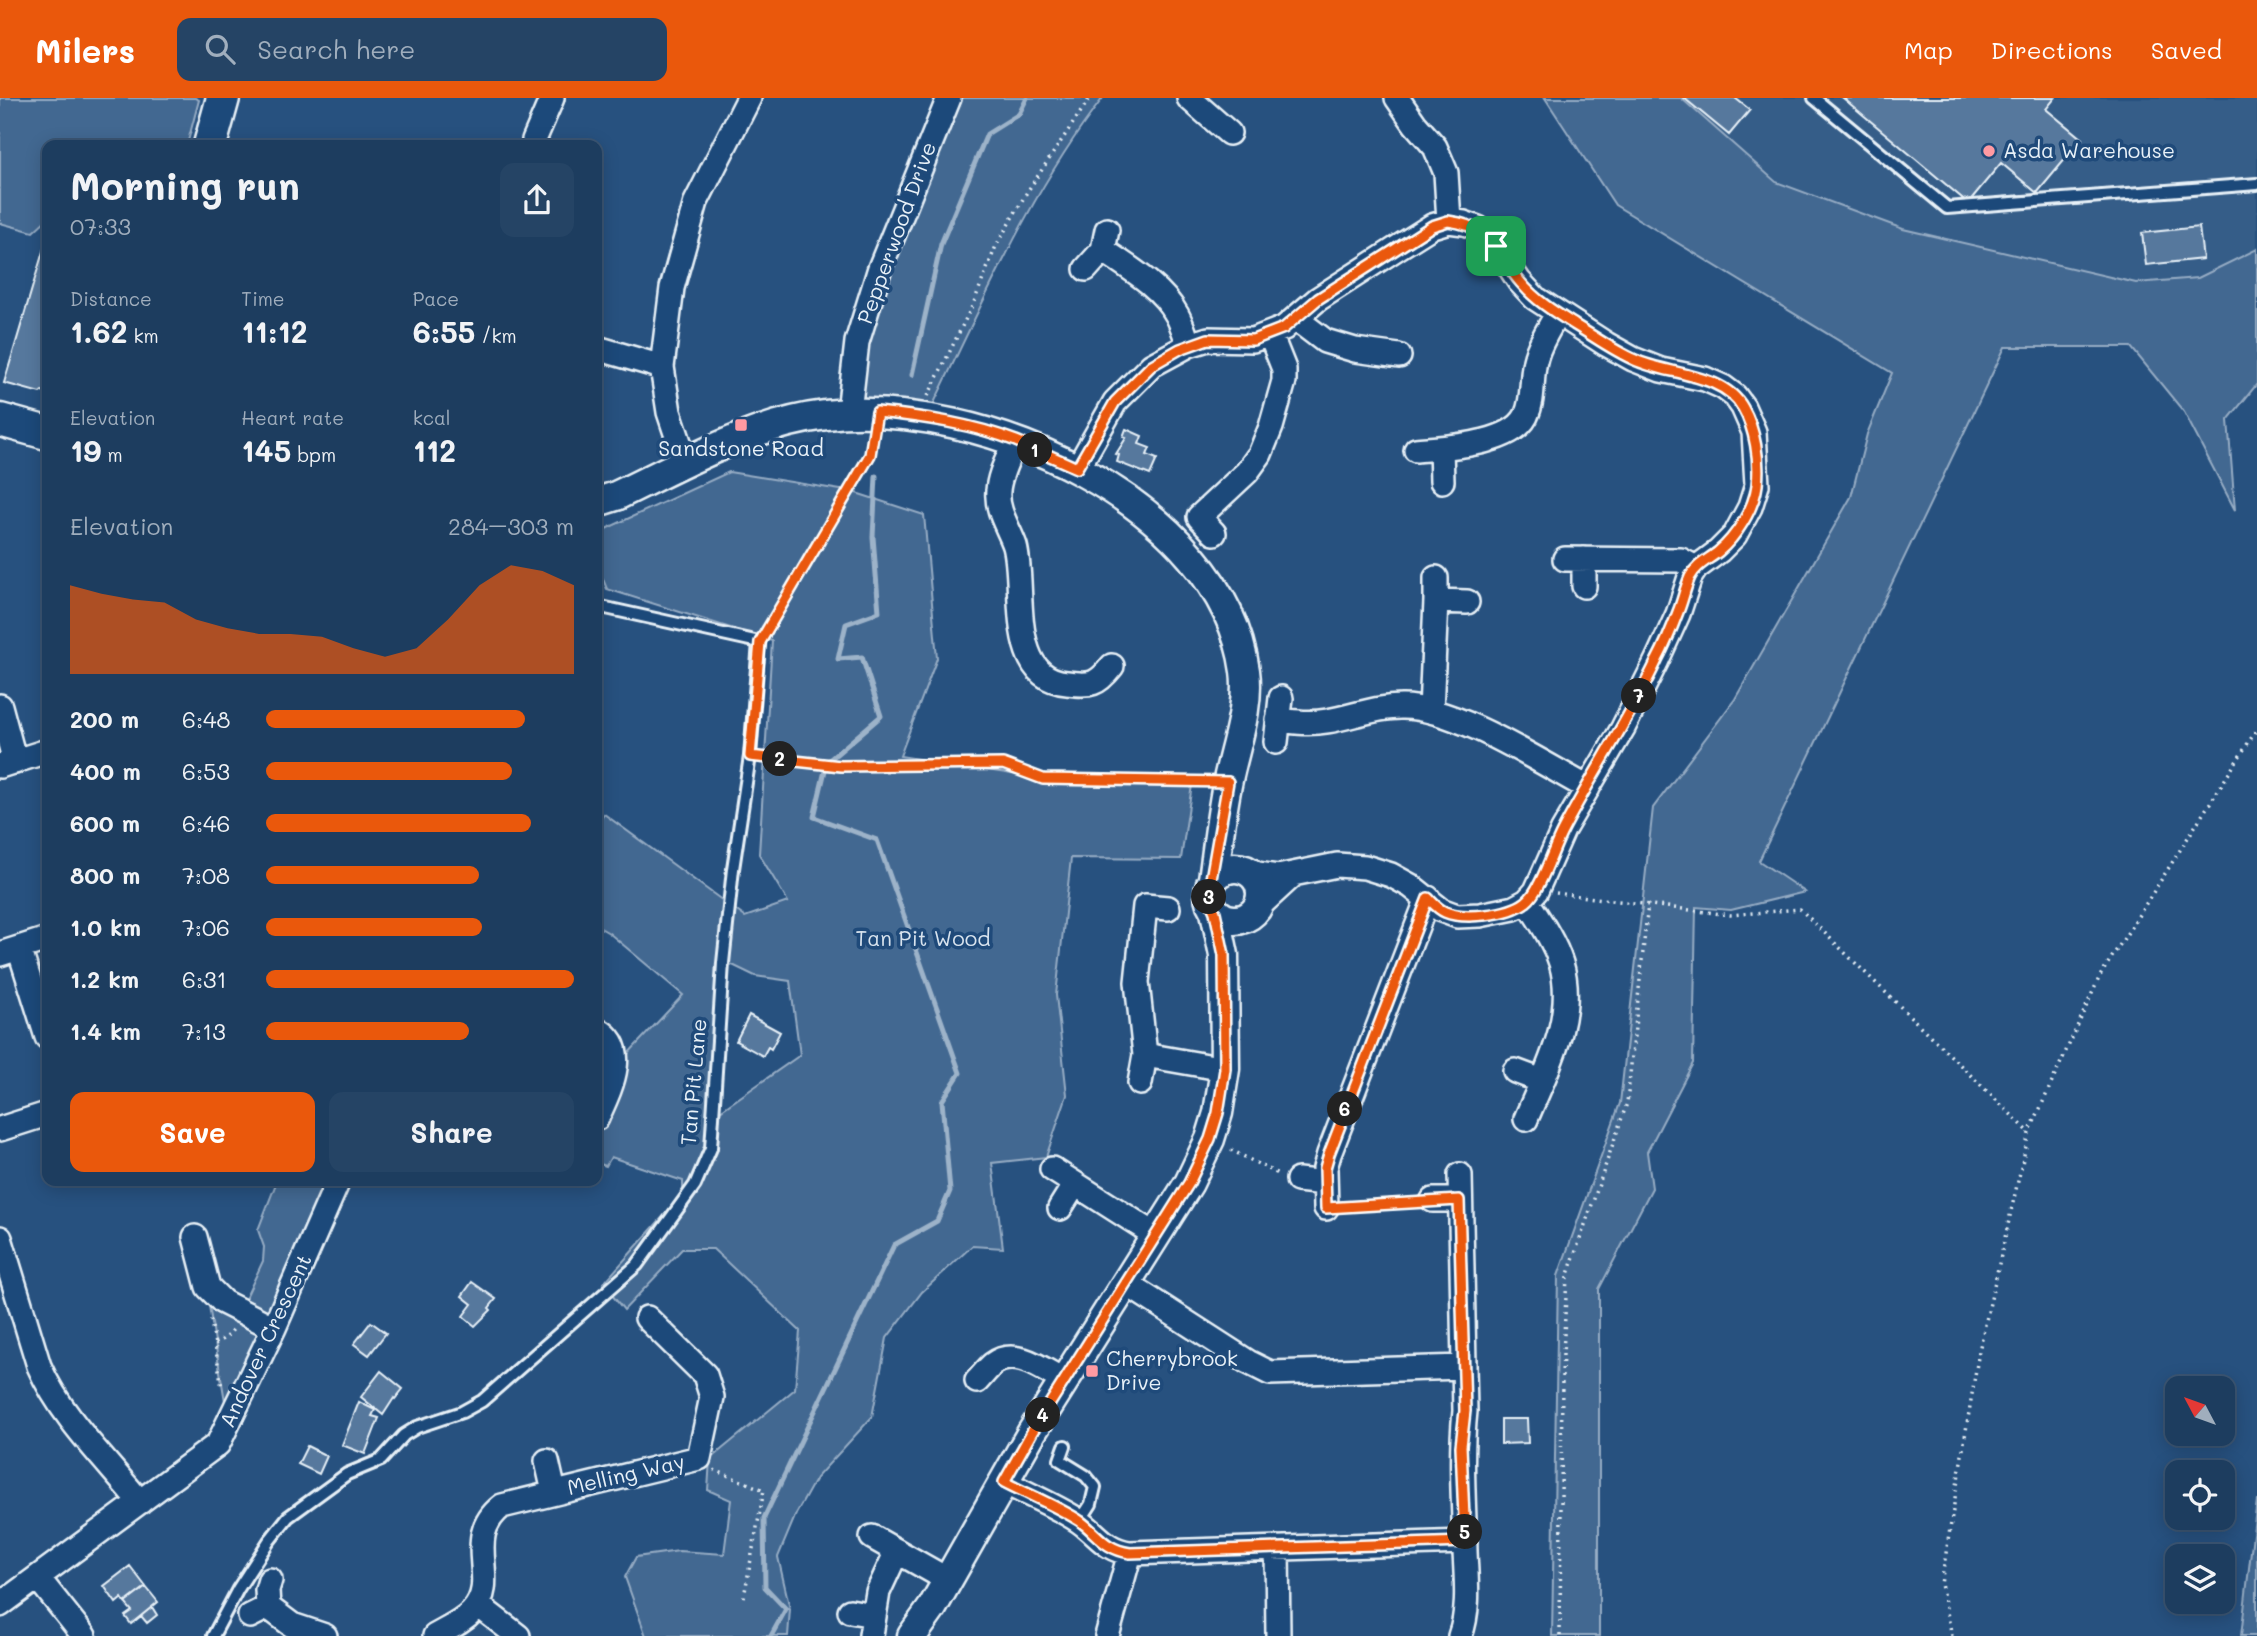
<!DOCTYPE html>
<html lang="en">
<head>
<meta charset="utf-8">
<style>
	body { margin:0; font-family:Mali,sans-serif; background:#254465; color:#f1f3f6; height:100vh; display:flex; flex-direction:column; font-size:26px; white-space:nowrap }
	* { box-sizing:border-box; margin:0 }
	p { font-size:23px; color:#a0aebd }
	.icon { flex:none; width:38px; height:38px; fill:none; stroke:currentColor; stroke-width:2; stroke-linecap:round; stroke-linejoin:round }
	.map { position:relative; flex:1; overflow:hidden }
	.drawer { position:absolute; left:42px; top:42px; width:560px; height:1046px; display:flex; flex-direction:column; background:#1d3d5f; border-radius:14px; box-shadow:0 4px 18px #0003,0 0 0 2px #3b5674 }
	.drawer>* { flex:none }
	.needle { width:46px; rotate:311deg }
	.buttons { position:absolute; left:2165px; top:1278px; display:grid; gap:14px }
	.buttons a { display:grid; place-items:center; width:70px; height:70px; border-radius:14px; background:#1d3d5f; box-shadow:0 4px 18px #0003,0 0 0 2px #3b5674; font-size:35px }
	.pin { position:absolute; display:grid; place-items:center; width:60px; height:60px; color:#fff; margin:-30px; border-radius:14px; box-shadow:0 4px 10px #0006 }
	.km { position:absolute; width:35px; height:35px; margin:-18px; border-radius:50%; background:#222; color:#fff; font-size:19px; line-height:35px; text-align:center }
	.round { display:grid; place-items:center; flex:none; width:74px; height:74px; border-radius:14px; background:#254465 }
	.summary { display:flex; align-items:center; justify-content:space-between; height:119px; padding:0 28px }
	h1 { font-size:38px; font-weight:800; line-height:52px }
	.stats { display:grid; grid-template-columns:repeat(3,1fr); gap:10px; height:119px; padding:7px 28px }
	.stats div { display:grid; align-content:center }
	.stats b { font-size:30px; font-weight:800 }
	.stats small { font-size:19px; font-weight:400 }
	.stats p { font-size:19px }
	.chart { height:196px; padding:14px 28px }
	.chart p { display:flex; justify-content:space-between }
	.chart svg { width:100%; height:126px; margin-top:7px; fill:#ea580c; opacity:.7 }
	.action { display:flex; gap:14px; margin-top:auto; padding:14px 28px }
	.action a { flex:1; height:80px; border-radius:14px; background:#ea580c; color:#fff; font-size:28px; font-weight:800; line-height:80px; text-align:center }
	.action a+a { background:#254465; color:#f1f3f6 }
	ul { padding:0 28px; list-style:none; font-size:23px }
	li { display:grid; grid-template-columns:112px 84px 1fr; align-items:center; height:52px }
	li i { height:18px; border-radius:9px; background:#ea580c }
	header { display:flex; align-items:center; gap:42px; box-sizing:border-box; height:98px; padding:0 35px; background:#ea580c; color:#fff }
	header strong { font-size:33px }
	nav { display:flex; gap:38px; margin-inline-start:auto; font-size:24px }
	.search { width:490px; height:63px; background:#254465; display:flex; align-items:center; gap:18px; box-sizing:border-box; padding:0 24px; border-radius:14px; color:#a0aebd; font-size:26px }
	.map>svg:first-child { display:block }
	.built { fill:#355d88 }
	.green { fill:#436891; stroke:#96acc4; stroke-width:2; fill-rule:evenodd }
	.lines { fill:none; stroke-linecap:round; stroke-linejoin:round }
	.stream { stroke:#9db3c9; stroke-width:5 }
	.building { fill:#57789d; stroke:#e8f1f8; stroke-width:2 }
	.service-casing { stroke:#e8f1f8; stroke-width:16 }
	.minor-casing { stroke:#e8f1f8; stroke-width:28 }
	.tertiary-casing { stroke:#e8f1f8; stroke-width:33 }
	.secondary-casing { stroke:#e8f1f8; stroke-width:37 }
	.path { stroke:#e8f1f8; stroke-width:3.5; stroke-dasharray:2 5; stroke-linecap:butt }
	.service { stroke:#1f4a7a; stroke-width:10 }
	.minor { stroke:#1f4a7a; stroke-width:23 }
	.tertiary { stroke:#1f4a7a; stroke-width:28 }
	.secondary { stroke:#1f4a7a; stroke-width:32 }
	.route-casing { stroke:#fff; stroke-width:14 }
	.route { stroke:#ea580c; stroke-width:9 }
	.poi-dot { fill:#ff9aa2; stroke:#1f4a7a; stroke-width:2.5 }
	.labels { text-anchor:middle; stroke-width:7; stroke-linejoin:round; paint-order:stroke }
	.poi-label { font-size:21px; fill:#e8f1f8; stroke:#1f4a7a; text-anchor:start }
	.street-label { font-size:21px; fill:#e8f1f8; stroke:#1f4a7a }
	.park-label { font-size:21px; fill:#d8e3ee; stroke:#1f4a7a }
</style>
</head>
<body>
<header>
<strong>Milers</strong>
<div class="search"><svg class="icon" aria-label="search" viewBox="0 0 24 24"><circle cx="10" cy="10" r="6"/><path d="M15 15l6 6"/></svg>Search here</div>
<nav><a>Map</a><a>Directions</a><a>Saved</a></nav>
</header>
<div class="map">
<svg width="2257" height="1538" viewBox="0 0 2257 1538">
	<rect width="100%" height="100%" fill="#27517f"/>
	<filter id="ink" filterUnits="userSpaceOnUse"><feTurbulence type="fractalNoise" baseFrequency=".0143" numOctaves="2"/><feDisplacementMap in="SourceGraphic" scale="14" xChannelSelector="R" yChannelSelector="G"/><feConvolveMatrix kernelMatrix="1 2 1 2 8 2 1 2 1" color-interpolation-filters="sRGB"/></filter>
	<g filter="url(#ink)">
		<path class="built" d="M1681 0H2257V151L2198 180 2136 185 1903 131 1776 84Z"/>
		<path class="green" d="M0 0H195L199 2 187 47H47V121L33 134 0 125Z
			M960 0H1103C1031 92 984 203 933 307L917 318 862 300 867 246 889 177Z
			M1545 0H1681L1776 84 1903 131 2136 185 2198 180 2257 151V286L2228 322 2235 412 2184 314 2131 249H2005L1759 763 1805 794 1731 812 1696 809 1693 965 1647 1054 1652 1090 1599 1191V1538H1552L1558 1178 1620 1005 1653 710 1735 601 1851 399 1867 336 1892 275 1615 107Z
			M729 374 853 394 924 417 937 560 900 658 1043 681 1192 687 1181 761 1071 760 1056 897 1067 997 1046 1059 992 1065 1003 1150 972 1148 922 1194 887 1240 872 1319 816 1380 796 1416 778 1459 790 1511 788 1538H646L625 1479 636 1459 679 1453 724 1456 731 1402 708 1392 710 1361 795 1291 800 1233 713 1151H682L624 1212 603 1186 683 1096V1083L611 1059 606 1068 597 1065V1036L607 1017 624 960 683 897 609 835 597 828V727L604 716 745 819 788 804 759 756 772 543 607 491 597 467V435ZM720 861 755 878 790 883 800 957 713 1018Z
			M277 1083H338L229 1327 207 1196 240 1212 263 1163 264 1149 258 1132Z
			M2257 1402V1538H2241Z"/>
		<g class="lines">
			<path class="stream" d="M912 277 941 146 987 36 1019 16 1027 0
				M771 1538 786 1511 765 1489 764 1420 894 1147 937 1123 950 1093 942 1003 960 975 877 742 814 719 827 664 881 618 862 559 838 561 846 526 879 514 873 439 876 378"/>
		</g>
		<path class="building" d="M1684 0H1735L1750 12 1729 37Z
			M1843 0H2055L2046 11 2082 41 2037 95 2001 65 1968 105Z
			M2199 129 2203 161 2146 167 2142 135Z
			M47 140V294L42 293 40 295 4 285Z
			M1126 331 1142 338 1139 346 1150 350 1147 357 1157 361 1150 377 1117 364 1119 357 1116 356 1126 340 1123 339Z
			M749 917 780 934 771 951 768 949 763 958 736 943Z
			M472 1184 496 1201 489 1210 491 1212 475 1228 463 1218 472 1206 462 1198Z
			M371 1224 386 1235 369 1257 354 1246Z
			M381 1273 403 1291 395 1301 394 1300 383 1317 361 1299Z
			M359 1304 375 1312 372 1318 379 1320 365 1356 342 1347Z
			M1501 1321H1527L1528 1345 1501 1346Z
			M307 1348 327 1358 319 1376 298 1366Z
			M130 1468 146 1489 125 1505 122 1500 116 1505 104 1488Z
			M146 1489 158 1504 131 1526 125 1518 132 1513 125 1505Z
			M152 1509 157 1517 147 1525 141 1518Z"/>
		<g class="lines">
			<g class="service-casing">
				<path id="service" d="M1814 0 1947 110 2257 86
					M1065 1348 1060 1362 1086 1378 1095 1389 1091 1406 1080 1423
					M213 1538 238 1491 269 1443 288 1419 347 1376 381 1362 404 1337 417 1329 462 1314 482 1303 637 1167 695 1087 711 1050 723 865 733 771 750 658 759 544 597 508"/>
			</g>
			<g class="minor-casing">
				<path id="minor" d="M1189 0 1229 35
					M1397 0 1415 26 1435 49 1441 63 1446 75 1449 123
					M534 42 552 0
					M1103 152C1128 169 1162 189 1177 217 1182 226 1185 237 1189 247
					M1086 171 1103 152 1107 132
					M1296 221 1325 243 1355 252 1399 258
					M597 250 662 269
					M849 314 857 244 880 170 949 0
					M1015 343C1009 359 999 376 998 393 996 413 1009 430 1015 448 1026 489 1006 580 1067 585 1091 588 1097 587 1112 568
					M1441 350 1442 383
					M1416 352C1446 349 1511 347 1526 318 1535 300 1530 278 1536 259 1540 244 1550 229 1557 216
					M686 365 669 314 662 269 672 190 696 104 749 0
					M1077 371 1115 304 1152 267 1189 247 1208 241 1253 242 1284 230 1318 201 1394 152 1432 128 1449 123 1464 125 1478 130 1496 148 1519 183 1535 200 1606 246 1633 261 1661 272 1705 281 1723 289 1735 298 1743 309 1754 334 1757 387 1750 409 1735 437 1719 453 1696 470 1690 479 1678 516 1657 562 1623 630 1563 732 1536 793 1527 803 1514 810 1480 817 1457 818 1441 812 1411 788 1391 777 1365 769 1337 767 1278 779 1251 775
					M1214 435 1199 419 1247 374 1260 356 1271 329 1284 283V271L1270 236
					M1565 461 1681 462 1696 470
					M1584 461V488
					M1436 480V503
					M0 608 15 664
					M1431 612 1436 503 1467 504
					M1278 622C1295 624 1310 626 1327 623 1352 619 1374 609 1401 609 1454 608 1540 664 1588 690
					M1276 644 1281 600
					M0 668 47 653
					M1168 810 1145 808 1137 884 1145 957 1225 971
					M1256 811 1294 776
					M19 850 47 939
					M0 856 47 841
					M597 931C632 950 609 993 597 1020
					M1515 973 1542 983
					M1140 985 1145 957
					M1526 1021C1546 973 1577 918 1561 865 1554 843 1540 823 1527 803
					M0 1031 47 1016
					M1052 1071 1157 1138
					M1460 1077 1465 1313C1460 1360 1464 1406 1465 1453 1466 1481 1470 1511 1460 1538
					M1298 1082 1325 1085
					M1433 1102H1459
					M1060 1110 1075 1086
					M1326 1110 1325 1070 1329 1056 1428 800
					M195 1139 208 1189 223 1204 274 1230
					M0 1140 39 1268C61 1319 105 1361 140 1404
					M1127 1186 1248 1264 1270 1275 1463 1269
					M977 1283C982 1278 987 1271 993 1266 1015 1249 1044 1272 1064 1283
					M547 1363 554 1394
					M1004 1384C1029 1397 1057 1408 1079 1423 1099 1437 1104 1451 1130 1455L1465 1444
					M872 1439 948 1482
					M1277 1450 1278 1538
					M38 1480 84 1538
					M0 1507 218 1346 274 1230 338 1083
					M478 1507 518 1538
					M268 1509 292 1527 325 1538
					M850 1513 874 1517
					M250 1518 268 1509 267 1492 270 1482
					M871 1537 878 1494 897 1453
					M435 1538C447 1531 462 1525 472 1514 502 1482 460 1441 502 1408L699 1360 712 1299 705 1277 647 1220
					M1107 1538 1130 1455"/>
			</g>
			<g class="tertiary-casing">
				<path id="tertiary" d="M597 404 616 398C683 366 751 326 826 317 979 298 1222 405 1245 573 1250 608 1235 648 1228 682 1221 715 1218 748 1213 781
					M1209 796a26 26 0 1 1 52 0a26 26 0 1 1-52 0Z
					M912 1538 932 1510 1032 1334 1189 1085 1210 1041 1218 1015 1225 971 1224 857 1215 814"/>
			</g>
			<g class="secondary-casing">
				<path id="secondary" d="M210 47 223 0
					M0 322 47 335"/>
			</g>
			<path class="path" d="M928 298 974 204 996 148 1027 94 1090 0
				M767 531 870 357 873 337
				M764 660 841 668 1003 666 1043 681 1205 684
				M1556 795 1730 817 1800 811 2029 1034
				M1231 1052 1280 1077
				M1345 1109 1414 1104
				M211 1222 222 1290
				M215 1246 227 1239 234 1230
				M714 1372 764 1392 743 1504
				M1560 1538 1562 1276 1567 1179 1627 1005 1648 806
				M1952 1538 1941 1486 1979 1253 2029 1035 2100 878 2257 631"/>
			<use href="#service" class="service"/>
			<use href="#minor" class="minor"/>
			<use href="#tertiary" class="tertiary"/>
			<use href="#secondary" class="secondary"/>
		</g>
	</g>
	<g class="lines" filter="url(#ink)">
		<g class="route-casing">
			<path id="route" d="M1448 123C1493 128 1496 156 1521 185 1536 203 1556 215 1575 227 1595 239 1614 253 1635 262 1668 277 1724 275 1743 310 1755 331 1760 362 1757 387 1754 411 1736 439 1718 454 1708 462 1696 467 1690 479 1685 490 1683 502 1678 514 1672 530 1665 547 1657 562 1629 622 1592 676 1562 734 1553 751 1540 794 1526 804 1509 817 1464 822 1445 814 1438 811 1433 805 1428 800L1329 1056 1325 1070 1326 1110 1459 1102 1465 1313 1461 1348 1465 1444 1130 1455C1104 1451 1099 1437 1080 1423 1057 1408 1029 1397 1004 1384L1032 1334 1189 1085 1210 1041 1218 1015 1225 971 1224 857 1215 814 1208 798 1228 684 1043 681 1003 666 841 668 750 658 760 544 870 357 877 314C925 319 972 326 1016 343 1037 352 1057 361 1077 370L1115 304 1152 267 1180 251 1208 241 1253 242 1284 230 1318 201 1432 128Z"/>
		</g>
		<use href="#route" class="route"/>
	</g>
	<g class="poi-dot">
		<circle cx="1989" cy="53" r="7"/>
		<rect x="734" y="320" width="14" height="14" rx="3.5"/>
		<rect x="1085" y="1266" width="14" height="14" rx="3.5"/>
	</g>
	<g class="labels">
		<g class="poi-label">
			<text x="2003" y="60">Asda Warehouse</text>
			<text x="741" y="358" text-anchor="middle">Sandstone Road</text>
			<text x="1106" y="1268">Cherrybrook<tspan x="1106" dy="24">Drive</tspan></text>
		</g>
		<g class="street-label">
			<text transform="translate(897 135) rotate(-70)" y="7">Pepperwood Drive</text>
			<text transform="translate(694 984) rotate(-85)" y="7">Tan Pit Lane</text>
			<text transform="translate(266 1243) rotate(-65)" y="7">Andover Crescent</text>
			<text transform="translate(626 1377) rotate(-13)" y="7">Melling Way</text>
		</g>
		<g class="park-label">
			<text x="923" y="848">Tan Pit Wood</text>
		</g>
	</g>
</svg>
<div class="buttons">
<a><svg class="needle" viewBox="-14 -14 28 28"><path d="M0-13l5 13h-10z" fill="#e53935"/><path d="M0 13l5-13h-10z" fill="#a0aebd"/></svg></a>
<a><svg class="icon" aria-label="locate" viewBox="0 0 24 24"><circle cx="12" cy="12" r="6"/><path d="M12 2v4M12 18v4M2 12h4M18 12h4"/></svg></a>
<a><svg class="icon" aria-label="layers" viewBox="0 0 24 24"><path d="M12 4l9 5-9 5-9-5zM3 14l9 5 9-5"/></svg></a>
</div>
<div class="pin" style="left:1496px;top:148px;background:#1e9e55"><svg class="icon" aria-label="arrive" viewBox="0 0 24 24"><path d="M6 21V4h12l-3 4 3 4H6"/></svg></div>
<b class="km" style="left:1035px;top:352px">1</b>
<b class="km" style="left:780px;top:661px">2</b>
<b class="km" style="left:1209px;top:799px">3</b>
<b class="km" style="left:1043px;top:1317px">4</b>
<b class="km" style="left:1465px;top:1434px">5</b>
<b class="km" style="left:1345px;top:1011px">6</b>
<b class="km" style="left:1639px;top:598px">7</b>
<section class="drawer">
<div class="summary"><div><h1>Morning run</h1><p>07:33</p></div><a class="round"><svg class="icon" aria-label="share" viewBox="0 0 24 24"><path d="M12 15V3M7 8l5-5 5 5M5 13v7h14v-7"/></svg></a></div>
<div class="stats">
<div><p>Distance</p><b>1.62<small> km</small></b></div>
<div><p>Time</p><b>11:12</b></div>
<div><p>Pace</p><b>6:55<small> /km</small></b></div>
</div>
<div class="stats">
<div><p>Elevation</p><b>19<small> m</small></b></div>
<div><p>Heart rate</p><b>145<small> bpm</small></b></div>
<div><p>kcal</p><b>112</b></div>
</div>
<div class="chart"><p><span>Elevation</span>284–303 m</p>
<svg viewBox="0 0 160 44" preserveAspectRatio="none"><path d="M0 44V13L10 16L20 18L30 19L40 25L50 28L60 30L70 30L80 31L90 35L100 38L110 35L120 25L130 13L140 6L150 8L160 13V44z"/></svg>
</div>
<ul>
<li><b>200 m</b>6:48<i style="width:84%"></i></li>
<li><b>400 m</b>6:53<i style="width:80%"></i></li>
<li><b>600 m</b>6:46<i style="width:86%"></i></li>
<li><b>800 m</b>7:08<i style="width:69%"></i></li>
<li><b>1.0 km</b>7:06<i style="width:70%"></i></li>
<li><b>1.2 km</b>6:31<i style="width:100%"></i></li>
<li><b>1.4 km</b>7:13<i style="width:66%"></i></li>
</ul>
<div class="action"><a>Save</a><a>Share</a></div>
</section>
</div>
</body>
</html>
